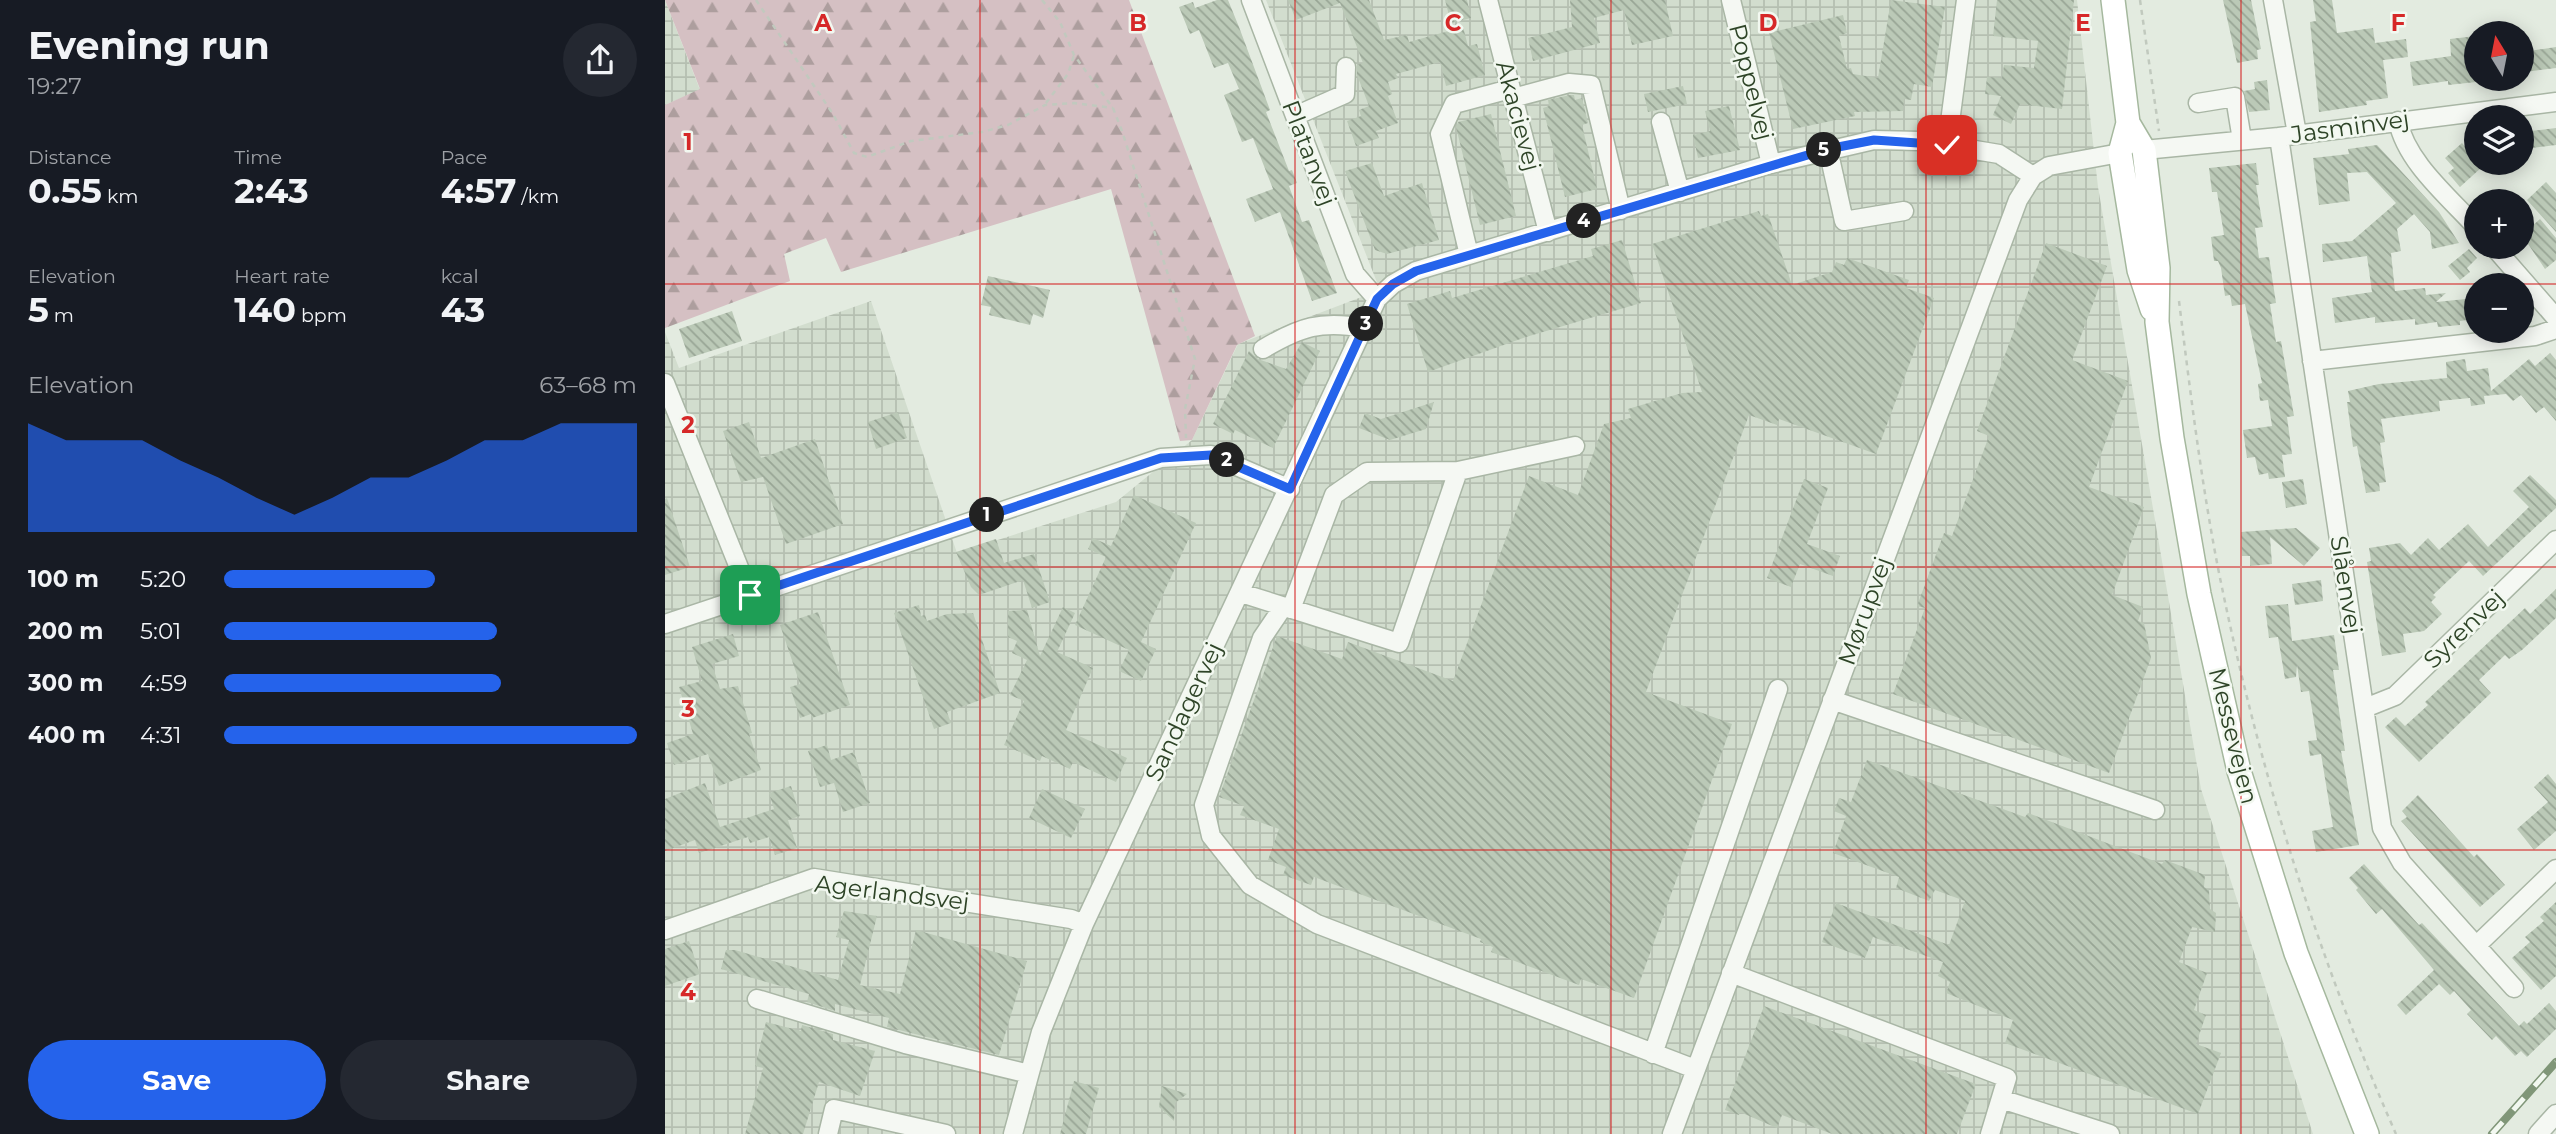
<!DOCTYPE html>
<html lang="en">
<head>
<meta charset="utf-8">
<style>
	body { margin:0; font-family:Montserrat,sans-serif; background:#242831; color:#f1f3f6; height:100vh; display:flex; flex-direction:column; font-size:26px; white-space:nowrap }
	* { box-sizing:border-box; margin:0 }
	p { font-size:23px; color:#9ea1a6 }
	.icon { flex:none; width:38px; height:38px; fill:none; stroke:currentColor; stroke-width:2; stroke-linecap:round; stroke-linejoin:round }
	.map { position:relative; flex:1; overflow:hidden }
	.side { display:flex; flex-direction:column; background:#171b24; width:665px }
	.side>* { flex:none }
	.needle { width:46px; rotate:350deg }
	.fabs { position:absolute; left:1799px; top:21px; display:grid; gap:14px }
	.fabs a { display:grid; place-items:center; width:70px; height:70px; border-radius:50%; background:#171b24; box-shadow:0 4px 18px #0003; font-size:35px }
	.pin { position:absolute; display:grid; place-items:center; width:60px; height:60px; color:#fff; margin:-30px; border-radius:14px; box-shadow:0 4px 10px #0006 }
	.km { position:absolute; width:35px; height:35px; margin:-18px; border-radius:50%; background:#222; color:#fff; font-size:19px; line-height:35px; text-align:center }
	.round { display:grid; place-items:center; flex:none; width:74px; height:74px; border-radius:37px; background:#242831 }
	.summary { display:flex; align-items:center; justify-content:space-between; height:119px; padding:0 28px }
	h1 { font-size:38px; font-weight:700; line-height:52px }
	.metrics { display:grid; grid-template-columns:repeat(3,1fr); gap:10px; height:119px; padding:7px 28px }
	.metrics div { display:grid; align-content:center }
	.metrics b { font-size:35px; font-weight:700 }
	.metrics small { font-size:19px; font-weight:400 }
	.metrics p { font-size:19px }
	.chart { height:196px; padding:14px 28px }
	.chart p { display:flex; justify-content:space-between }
	.chart svg { width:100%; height:126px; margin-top:7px; fill:#2563eb; opacity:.7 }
	.cta { display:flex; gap:14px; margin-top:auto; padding:14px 28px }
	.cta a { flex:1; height:80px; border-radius:42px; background:#2563eb; color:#fff; font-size:28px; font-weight:700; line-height:80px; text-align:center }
	.cta a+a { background:#242831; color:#f1f3f6 }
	ul { padding:0 28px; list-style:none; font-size:23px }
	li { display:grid; grid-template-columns:112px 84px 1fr; align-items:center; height:52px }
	li i { height:18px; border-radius:9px; background:#2563eb }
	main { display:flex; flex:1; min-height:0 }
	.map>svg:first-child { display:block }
	.industrial { fill:url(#industrial-grid) }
	.forest { fill:url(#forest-firs) }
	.building { fill:url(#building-back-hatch) }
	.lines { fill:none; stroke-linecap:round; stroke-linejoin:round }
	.minor-casing { stroke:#a9b6a5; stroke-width:21 }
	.major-casing { stroke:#a5b89e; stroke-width:26 }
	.path { stroke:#c1c9be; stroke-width:2.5; stroke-dasharray:5 5; stroke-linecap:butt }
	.minor { stroke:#f5f8f3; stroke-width:18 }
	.major { stroke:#fff; stroke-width:23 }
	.rail-casing { stroke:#809678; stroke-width:8 }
	.rail { stroke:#f2f8f0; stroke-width:5; stroke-dasharray:16; stroke-linecap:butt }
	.route-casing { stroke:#fff; stroke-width:14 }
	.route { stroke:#2563eb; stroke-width:9 }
	.grid { fill:none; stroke:#d62828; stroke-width:2; stroke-opacity:0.55 }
	.labels { text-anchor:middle; stroke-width:5; stroke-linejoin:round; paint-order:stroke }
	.street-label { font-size:24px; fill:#2e4427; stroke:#f2f8f0 }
	.grid-label { font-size:23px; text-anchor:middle; font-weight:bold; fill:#d62828; stroke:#f2f8f0; stroke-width:5; stroke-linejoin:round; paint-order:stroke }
</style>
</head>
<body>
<main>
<section class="side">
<div class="summary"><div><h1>Evening run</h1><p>19:27</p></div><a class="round"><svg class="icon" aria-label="share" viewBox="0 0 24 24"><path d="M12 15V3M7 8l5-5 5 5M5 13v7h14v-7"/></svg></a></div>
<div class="metrics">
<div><p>Distance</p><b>0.55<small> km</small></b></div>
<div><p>Time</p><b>2:43</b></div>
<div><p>Pace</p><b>4:57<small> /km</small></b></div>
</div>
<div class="metrics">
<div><p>Elevation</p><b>5<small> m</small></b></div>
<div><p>Heart rate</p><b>140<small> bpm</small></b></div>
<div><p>kcal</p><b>43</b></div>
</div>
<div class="chart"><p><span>Elevation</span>63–68 m</p>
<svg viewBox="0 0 160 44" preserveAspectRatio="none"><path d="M0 44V6L10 12L20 12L30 12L40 19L50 25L60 32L70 38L80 32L90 25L100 25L110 19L120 12L130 12L140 6L150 6L160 6V44z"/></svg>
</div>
<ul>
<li><b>100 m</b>5:20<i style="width:51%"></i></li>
<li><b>200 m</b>5:01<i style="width:66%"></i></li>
<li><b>300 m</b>4:59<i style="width:67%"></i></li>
<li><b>400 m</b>4:31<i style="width:100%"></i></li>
</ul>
<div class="cta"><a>Save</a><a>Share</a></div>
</section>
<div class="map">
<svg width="1891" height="1134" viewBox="0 0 1891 1134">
	<defs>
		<pattern id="industrial-grid" width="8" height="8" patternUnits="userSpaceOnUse" patternTransform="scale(1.75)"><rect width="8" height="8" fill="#d2ddce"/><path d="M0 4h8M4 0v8" fill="none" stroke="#b5bfb1"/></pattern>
		<pattern id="forest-firs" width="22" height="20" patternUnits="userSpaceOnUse" patternTransform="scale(1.75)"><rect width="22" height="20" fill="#d5c0c3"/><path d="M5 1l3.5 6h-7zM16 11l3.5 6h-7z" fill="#ad9e9e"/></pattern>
		<pattern id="building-back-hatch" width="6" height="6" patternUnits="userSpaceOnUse" patternTransform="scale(1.75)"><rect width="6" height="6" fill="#bbc9b7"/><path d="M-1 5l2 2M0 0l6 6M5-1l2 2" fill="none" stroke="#98a595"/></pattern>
	</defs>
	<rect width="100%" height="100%" fill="#e3ebe0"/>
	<path class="industrial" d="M0 0 35 90 0 105Z
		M601 0H1412L1433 187 1536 789 1648 1134H0V332L14 368 206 301 292 553 451 502 527 440 573 344 715 290Z"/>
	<path class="forest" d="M0 0H464L590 336 572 345 527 440 515 441 446 189 176 272 161 238 119 254 125 281 0 328V105L35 89Z"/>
	<path class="building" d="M552 0H563L574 27 605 110 601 112 624 171 627 170 632 183 624 186 637 222 644 220 672 293 647 301 615 212 590 222 581 199 608 189 588 138 577 142 559 95 574 89 563 63 549 68 534 30 525 34 514 7 528 2 530 8Z
		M623 0H704L719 40 742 35 744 42 798 27 803 46 812 44 820 75 781 86 775 62 731 74 733 78 723 82 727 94 723 96 733 123 711 131 714 138 691 146 682 121 696 116 694 110 704 106 692 75V65L698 63 675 3 631 20Z
		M780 0H802L806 18 786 23Z
		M905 0H1000L1008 36 967 45 959 10 929 18 935 43 868 61 863 38 907 27Z
		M1226 0 1280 7 1267 87 1249 84 1246 100 1239 99 1238 111 1189 112 1190 116 1128 129 1104 33 1178 15 1182 33 1174 36 1182 69 1186 68 1188 74 1213 78Z
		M1332 0H1409L1397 109 1355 104 1346 124 1328 115 1336 96 1320 94 1322 77 1337 78 1339 65 1369 68 1373 41 1328 36Z
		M1558 0H1586L1596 49 1592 50 1593 59 1572 63Z
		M1648 0H1667L1672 33 1708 28 1710 43 1741 39 1743 57 1718 60 1723 98 1701 101 1702 105 1654 112 1645 22 1651 21Z
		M1811 36V82L1783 85V81L1748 86 1745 62 1786 56 1785 39Z
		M1891 47V68L1860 72 1858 52Z
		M1602 80 1605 110 1584 112 1579 91 1590 89 1589 82Z
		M1018 86 1022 104 983 112 979 94Z
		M905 95H909L910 100 917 98 923 123 917 125 932 189 900 197 878 108 884 106 883 100Z
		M1064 106 1075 150 1033 158 1028 135 1045 131 1040 111Z
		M826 114 851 216 815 225 791 127 793 122Z
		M1891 128V145L1857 149V132Z
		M1797 143 1817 167 1795 187 1783 173 1789 168 1780 158Z
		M1712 145 1774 212 1794 243 1767 249 1765 232 1749 214 1732 229 1736 251 1726 253 1730 291 1760 288 1761 295 1781 293 1771 302 1811 298V319L1795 321V325L1773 327 1772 322 1750 325V319L1710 323V317L1670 323 1667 298 1707 292 1702 256 1658 262 1657 244 1687 241 1731 203 1702 172 1682 173 1685 201 1654 205 1648 158 1684 154 1683 149Z
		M707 163 719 196 757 183 774 240 722 254 710 250 680 171Z
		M1591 163 1594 185H1591L1598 227 1590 228 1594 258 1604 257 1611 303 1605 304 1611 342 1616 341 1629 416 1622 417 1627 454 1617 455 1620 477 1604 479 1603 473 1594 475 1590 457 1582 458 1578 430 1607 426 1603 400 1595 401 1593 384 1597 383 1580 304 1567 306 1565 295 1560 296 1556 268 1553 261H1549L1546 237 1559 235 1552 192H1547L1544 168Z
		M1881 182 1891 193V232L1862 200Z
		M1094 211 1096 216 1103 214 1127 285 1167 272 1171 262 1179 265 1182 258 1244 280 1241 288 1269 298 1211 454 1114 419 1112 425 1084 415 981 692 1067 724 969 998 916 979 914 985 826 952 828 947 815 942 816 939 649 877 646 885 618 875 621 867 603 860 614 829 575 815 579 806 554 797 612 636 677 659 683 642 788 681 864 476 913 495 939 424 966 418 963 409 1017 393 1037 392 987 244Z
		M1875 219 1891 238V260L1880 269 1857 235Z
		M957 240 976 303 861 337 763 372 742 304 785 291 787 298 928 256 926 249Z
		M1381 243 1442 266 1407 360 1463 381 1424 487 1479 507 1447 595 1478 607 1473 621 1479 623 1486 658 1444 773 1228 694 1260 608 1252 606 1279 533 1287 536 1324 436 1312 431Z
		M1804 249 1812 258 1802 268 1805 272 1795 280 1783 266Z
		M323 276 385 290 378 318 368 314 365 325 324 315 326 307 316 305Z
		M67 311 77 341 24 358 14 329Z
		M637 342 655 351 608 448 570 430 568 434 548 424 584 351 593 359 621 369Z
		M1885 353 1891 360V421L1879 407 1871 413 1856 395 1848 401 1841 394 1819 396 1820 404 1806 406 1805 398 1774 401 1775 411 1716 419 1720 442 1715 443 1721 482 1714 483 1715 491 1701 493 1692 446 1688 447 1682 402H1685L1683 391 1714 384 1782 378 1781 362 1800 359 1802 371 1823 368 1826 391 1864 359 1870 366Z
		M769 402 761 429 725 440 694 428 700 413 716 419Z
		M233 412 242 438 211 449 203 422Z
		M84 422 96 458 150 439 178 524 121 544 98 477 76 482 58 431Z
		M1865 475 1891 500V508L1818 576 1804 561 1768 595 1771 597 1766 602 1777 614 1759 631 1738 634 1741 652 1717 656 1702 562 1706 561 1704 548 1735 543 1746 555 1763 538 1774 550 1803 524 1823 547 1864 507 1848 491Z
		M1139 479 1163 488 1142 544 1175 556 1168 576 1135 564 1126 587 1102 578Z
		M1638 479 1642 504 1621 508 1617 482Z
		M469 495 531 523 476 642 491 649 476 681 454 671 464 650 410 625 441 557 423 549 428 538 446 546Z
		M2 498 25 567 0 575V499Z
		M1631 528 1655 548 1639 566 1605 537 1607 564 1585 566V556H1577L1576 532Z
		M331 539 339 563 369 554 385 602 367 608 358 580 314 595 306 587 291 552Z
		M1656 580 1658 601 1630 605 1627 584Z
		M1891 589V618L1857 650 1844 659 1840 655 1814 680 1826 693 1754 762 1720 727 1731 717 1740 726 1763 705 1760 702 1860 608 1865 614Z
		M1623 604 1627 641 1669 635 1674 670H1668L1680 751H1676L1694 845 1651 852 1647 831 1668 827 1656 754 1645 756 1643 741 1652 740 1644 691 1636 692 1632 665 1631 677 1620 679 1613 637 1604 638 1600 606Z
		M254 605 256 616 260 615 262 621 282 614 308 613 335 693 282 712 286 723 269 729 229 613Z
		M398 607 410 613 392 652 428 668 401 730 462 758 451 782 408 762 405 769 377 756 375 761 339 745 359 701 345 695 362 660 347 653 352 641 343 637V611L362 610 375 656Z
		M153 612 185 705 147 718 146 714 135 718 125 687 135 684 115 625Z
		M68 634 74 656 47 664 55 689 73 686 87 733 84 734 96 770 54 786 43 754 9 765 2 743 28 734 14 687 37 681 27 647Z
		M162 745 166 760 189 752 205 803 178 812 169 783 155 787 143 751Z
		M1202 760 1360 817 1363 813 1497 864 1500 860 1540 875 1539 887 1544 890 1545 909 1551 913 1550 932 1527 927 1514 962 1542 973 1529 1010 1541 1015 1531 1044 1556 1053 1533 1114 1340 1043 1348 1020 1281 993 1285 982 1273 976 1278 962 1208 937 1200 958 1157 942 1171 903 1284 945 1300 901 1270 890 1264 901 1231 888 1234 877 1168 853 1181 816 1169 811 1174 798 1186 802Z
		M1883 774 1891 784V831L1869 850 1852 829 1883 802 1869 787Z
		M40 783 55 827 109 809 104 793 126 786 135 816 123 820 132 848 110 855 104 837 85 843 83 837 34 853 30 840 0 851V799Z
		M377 789 420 809 406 838 364 818Z
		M1753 795 1809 857 1812 854 1840 885 1815 907 1736 821 1742 817 1737 811Z
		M1699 864 1754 925 1757 923 1854 1026 1859 1021 1862 1024 1884 1003 1891 1011V1029L1862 1057 1856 1051 1850 1056 1831 1036 1827 1040 1802 1014 1806 1010 1789 991 1785 995 1774 984 1741 1015 1732 1005 1769 970 1717 909 1711 914 1691 890 1693 888 1684 878Z
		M1891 902V976L1876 990 1847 958 1865 942 1860 937 1879 921 1875 917Z
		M179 911 212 916 195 985 235 994 251 930 362 961 334 1055 222 1027 224 1018 170 1004V1011L142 1002 144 994 56 969 61 950H70L173 980 184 940 171 937Z
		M24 941 35 974 0 986V949Z
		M1099 1006 1311 1084 1292 1134H1167L1117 1115 1112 1128 1075 1112 1074 1115 1060 1110Z
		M101 1022 136 1031 137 1025 168 1034V1040L210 1051 195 1096 154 1082 138 1134H80L98 1068 90 1066Z
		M409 1081 434 1088 421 1134H395Z
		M497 1086 522 1094 510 1103 509 1121 494 1107Z"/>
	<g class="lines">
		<g class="minor-casing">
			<path id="minor" d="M586 0 690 274 712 299
				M823 0 883 232
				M1066 0 1106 164
				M1608 0 1632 134
				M848 98 904 83 926 85 956 210
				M1533 103 1570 97 1577 140
				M630 116 680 94 681 67
				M1733 121C1741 162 1784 197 1811 227
				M996 122 1015 192
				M1614 137 1717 828 1737 863 1849 988
				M1282 145 1301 0
				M1163 149 1179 221 1239 211
				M1479 150 1614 137 1891 102
				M1829 247 1891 318
				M804 255 775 134 789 104 845 89
				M598 349C635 327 656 320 699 328
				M1647 361 1870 336 1891 329
				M0 383 85 595
				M576 593 734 643 793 471 910 446
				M618 607 597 638 539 805 546 836 585 885 652 924 1030 1069
				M626 609 669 495 702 472 793 471
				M0 624 496 458 546 455 625 489
				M1167 700 1490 810
				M1700 708 1730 696 1891 540
				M0 930 149 878 406 919 419 924
				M1812 945 1891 869
				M1066 973 1342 1078 1325 1134
				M92 999 240 1044 364 1074
				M988 1054 1113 689
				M1336 1099 1445 1134
				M163 1134 169 1109 281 1134
				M348 1134 376 1032 419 924 712 299 728 284 751 271 1106 164 1209 140 1256 141 1334 154 1368 176
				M1007 1134 1353 200 1368 176 1384 166 1455 153
				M1873 1134 1891 1114"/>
		</g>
		<g class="major-casing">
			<path id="major" d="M1448 0 1463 123 1455 153 1474 270 1487 309
				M1463 123 1479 150 1493 268 1492 322 1507 438 1534 594 1574 771 1631 953 1702 1134"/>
		</g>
		<path class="path" d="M91 0 168 114 189 153 202 157 246 141 317 132 343 125 380 105 409 103 448 108
			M377 0 395 22 409 55 448 108 457 131 530 359 520 409 521 438
			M1475 0 1494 131
			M381 103 403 74 409 55
			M1514 301C1525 390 1536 480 1553 568 1592 763 1651 953 1731 1134"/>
		<use href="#minor" class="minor"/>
		<use href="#major" class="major"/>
		<g class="rail-casing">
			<path id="rail" d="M1827 1134 1891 1062"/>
		</g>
		<use href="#rail" class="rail"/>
	</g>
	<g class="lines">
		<g class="route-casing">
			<path id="route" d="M85 595 496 458 546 455 625 489 712 299 728 284 751 271 1163 149 1209 140 1282 145"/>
		</g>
		<use href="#route" class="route"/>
	</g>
	<path class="grid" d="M315 0V1134M630 0V1134M946 0V1134M1261 0V1134M1576 0V1134M0 284H1891M0 567H1891M0 850H1891"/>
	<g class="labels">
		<g class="street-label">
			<text transform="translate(1086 82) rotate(76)" y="8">Poppelvej</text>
			<text transform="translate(853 116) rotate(75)" y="8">Akacievej</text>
			<text transform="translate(1685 127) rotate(-8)" y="8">Jasminvej</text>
			<text transform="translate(644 153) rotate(69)" y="8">Platanvej</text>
			<text transform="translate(1681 585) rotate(81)" y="8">Slåenvej</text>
			<text transform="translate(1200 611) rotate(-70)" y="8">Mørupvej</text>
			<text transform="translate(1799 629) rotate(-44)" y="8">Syrenvej</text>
			<text transform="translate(519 712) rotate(-65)" y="8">Sandagervej</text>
			<text transform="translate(1568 736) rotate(76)" y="8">Messevejen</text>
			<text transform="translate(227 893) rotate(7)" y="8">Agerlandsvej</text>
		</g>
	</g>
	<g class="grid-label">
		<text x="158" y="31">A</text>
		<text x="473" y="31">B</text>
		<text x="788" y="31">C</text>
		<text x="1103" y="31">D</text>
		<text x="1418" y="31">E</text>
		<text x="1733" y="31">F</text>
		<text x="23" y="150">1</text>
		<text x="23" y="433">2</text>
		<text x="23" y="717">3</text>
		<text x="23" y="1000">4</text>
	</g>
</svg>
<div class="fabs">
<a><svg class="needle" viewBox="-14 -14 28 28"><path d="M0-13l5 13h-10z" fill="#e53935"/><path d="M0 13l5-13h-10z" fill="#9ea1a6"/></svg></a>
<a><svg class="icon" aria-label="layers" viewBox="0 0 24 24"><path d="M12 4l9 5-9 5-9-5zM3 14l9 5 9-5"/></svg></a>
<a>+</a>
<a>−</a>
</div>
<div class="pin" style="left:85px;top:595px;background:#1e9e55"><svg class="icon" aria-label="arrive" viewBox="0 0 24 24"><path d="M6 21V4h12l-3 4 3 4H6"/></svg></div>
<div class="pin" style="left:1282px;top:145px;background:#d93025"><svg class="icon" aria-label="check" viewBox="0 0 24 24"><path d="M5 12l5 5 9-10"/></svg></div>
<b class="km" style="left:322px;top:515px">1</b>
<b class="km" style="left:562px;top:460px">2</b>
<b class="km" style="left:701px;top:324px">3</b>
<b class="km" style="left:919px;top:221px">4</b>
<b class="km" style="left:1159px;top:150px">5</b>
</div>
</main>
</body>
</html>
